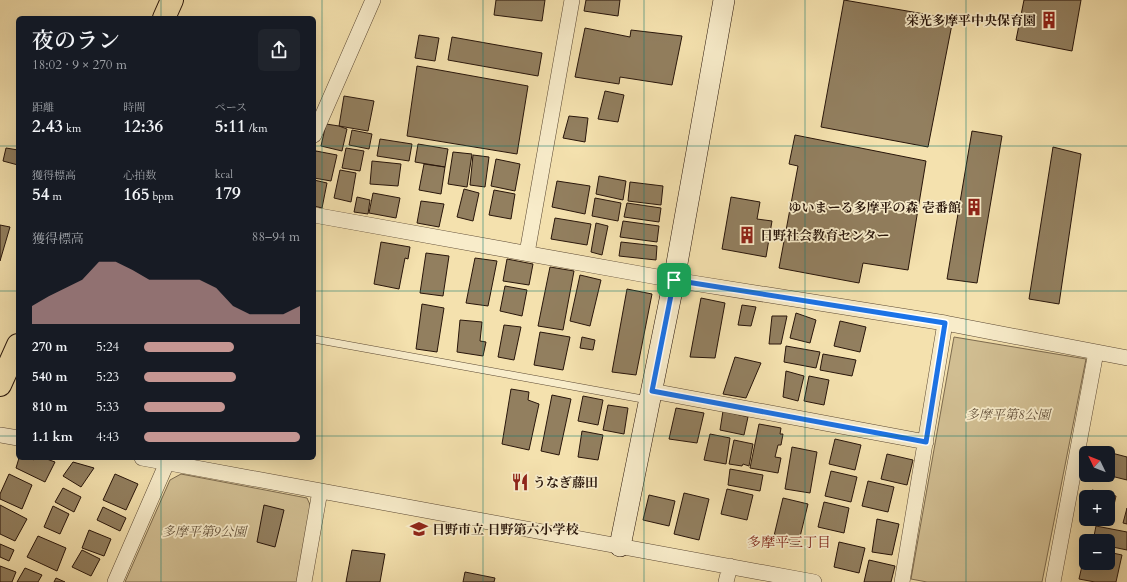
<!DOCTYPE html>
<html lang="ja">
<head>
<meta charset="utf-8">
<style>
	body { margin:0; font-family:Cardo,"Noto Serif JP",serif; background:#20242c; color:#f1f3f6; height:100vh; display:flex; flex-direction:column; font-size:15px; white-space:nowrap }
	* { box-sizing:border-box; margin:0 }
	p { font-size:13px; color:#9ea1a6 }
	.icon { flex:none; width:22px; height:22px; fill:none; stroke:currentColor; stroke-width:2; stroke-linecap:round; stroke-linejoin:round }
	.map { position:relative; flex:1; overflow:hidden }
	.details { position:absolute; left:16px; top:16px; width:300px; height:444px; display:flex; flex-direction:column; background:#171b24; border-radius:6px; box-shadow:0 4px 16px #0002 }
	.details>* { flex:none }
	.needle { width:26px; rotate:313deg }
	.buttons { position:absolute; left:1079px; top:446px; display:grid; gap:8px }
	.buttons a { display:grid; place-items:center; width:36px; height:36px; border-radius:6px; background:#171b24; box-shadow:0 4px 16px #0002; font-size:20px }
	.pin { position:absolute; display:grid; place-items:center; width:34px; height:34px; color:#fff; margin:-17px; border-radius:8px; box-shadow:0 2px 6px #0006 }
	.round { display:grid; place-items:center; flex:none; width:42px; height:42px; border-radius:6px; background:#20242c }
	.summary { display:flex; align-items:center; justify-content:space-between; height:68px; padding:0 16px }
	h1 { font-size:22px; font-weight:600; line-height:30px }
	.figures { display:grid; grid-template-columns:repeat(3,1fr); gap:6px; height:68px; padding:4px 16px }
	.figures div { display:grid; align-content:center }
	.figures b { font-size:17px; font-weight:600 }
	.figures small { font-size:11px; font-weight:400 }
	.figures p { font-size:11px }
	.chart { height:112px; padding:8px 16px }
	.chart p { display:flex; justify-content:space-between }
	.chart svg { width:100%; height:72px; margin-top:4px; fill:#c59692; opacity:.7 }
	ul { padding:0 16px; list-style:none; font-size:13px }
	li { display:grid; grid-template-columns:64px 48px 1fr; align-items:center; height:30px }
	li i { height:10px; border-radius:5px; background:#c59692 }
	.map>svg:first-child { display:block }
	.green { fill:#d1be92; stroke:#7c6a4e }
	.building { fill:#927f5f; stroke:#28150a }
	.lines { fill:none; stroke-linecap:round; stroke-linejoin:round }
	.lane-casing { stroke:#5b4833; stroke-width:8 }
	.street-casing { stroke:#5b4833; stroke-width:16 }
	.secondary-casing { stroke:#28150a; stroke-width:22 }
	.highway-casing { stroke:#28150a; stroke-width:24 }
	.lane { stroke:#f8ecca; stroke-width:7 }
	.street { stroke:#f8ecca; stroke-width:15 }
	.secondary { stroke:#f8ecca; stroke-width:21 }
	.highway { stroke:#f4e1ae; stroke-width:22 }
	.route-casing { stroke:#fff; stroke-width:8 }
	.route { stroke:#1a73e8; stroke-width:5 }
	.grid { fill:none; stroke:#0f766e; stroke-width:1; stroke-opacity:0.55 }
	.labels { text-anchor:middle; stroke-width:3.5; stroke-linejoin:round; paint-order:stroke }
	.poi-label { font-size:13px; font-weight:bold; fill:#28150a; stroke:#f8ecca; text-anchor:start }
	.park-label { font-size:13px; font-style:italic; fill:#63503a; stroke:#f8ecca }
	.neighbourhood-label { font-size:14px; fill:#7a1f14; stroke:#f8ecca }
</style>
</head>
<body>
<div class="map">
<svg width="1127" height="582" viewBox="0 0 1127 582">
	<rect width="100%" height="100%" fill="#f4e1ae"/>
	<filter id="stains"><feTurbulence type="fractalNoise" baseFrequency=".005" numOctaves="4"/><feColorMatrix values="0 0 0 0 .2 0 0 0 0 .09 0 0 0 0 .02 0 0 0 .5 -.17"/></filter>
	<radialGradient id="worn" r=".72"><stop offset=".6" stop-color="#630" stop-opacity="0"/><stop offset="1" stop-color="#630" stop-opacity=".3"/></radialGradient>
	<path class="green" d="M954 337 1086 359 1042 582H927L911 579Z
		M181 474 307 498 311 507 297 582H125L170 480Z"/>
	<path class="building" d="M496 0H545L542 21 494 15Z
		M586 0H620L618 16 584 11Z
		M844 0 953 19 928 147 821 127Z
		M1024 0H1081L1072 51 1016 40Z
		M585 28 630 37 631 30 682 36 672 85 620 77 619 84 575 77Z
		M419 35 439 38 435 61 415 58Z
		M452 37 542 53 538 76 448 60Z
		M417 66 528 86 517 154 407 136Z
		M605 91 624 95 618 122 598 119Z
		M344 96 374 101 368 131 339 126Z
		M569 116 588 118 585 142 563 138Z
		M326 124 339 126 347 129 342 151 321 146Z
		M352 130 372 134 369 149 349 145Z
		M972 131 1002 136 977 283 947 279Z
		M795 135 926 161 908 270 863 263 859 283 779 268 798 166 789 164Z
		M380 139 412 144 409 161 377 156Z
		M418 144 448 149 445 167 415 162Z
		M1053 147 1081 154 1059 304 1029 299Z
		M6 148 18 150V165L3 161Z
		M346 148 364 151 360 171 342 168Z
		M316 151 337 155 331 181 314 178V155Z
		M453 152 472 154 467 187 448 184Z
		M473 155 489 157 485 187 470 185Z
		M496 159 520 164 515 191 491 186Z
		M372 161 401 164 398 186 370 184Z
		M424 164 445 167 441 194 419 190Z
		M340 170 356 173 351 202 334 198Z
		M599 176 626 181 623 200 596 194Z
		M314 180 327 183 322 208 314 206Z
		M557 181 590 186 585 214 552 207Z
		M630 182 663 186 661 205 628 201Z
		M464 189 479 193 473 221 457 217Z
		M494 190 515 194 511 219 489 215Z
		M373 193 400 198 396 218 369 213Z
		M357 197 370 200 368 214 354 212Z
		M731 197 760 202 757 219 772 221 766 257 722 249Z
		M595 198 621 203 618 221 592 216Z
		M421 201 444 204 439 227 417 223Z
		M627 203 661 208 659 222 624 217Z
		M555 218 591 224 587 245 551 239Z
		M623 221 659 226 657 242 620 237Z
		M596 223 608 226 602 255 591 252Z
		M0 225 10 227 0 261Z
		M381 242 410 247 408 259 405 258 399 289 374 284Z
		M621 242 657 246 656 260 619 256Z
		M426 253 449 256 443 296 420 293Z
		M475 258 497 261 488 306 466 303Z
		M507 259 533 264 529 285 503 281Z
		M550 267 574 271 563 330 538 326Z
		M580 275 601 280 590 326 570 321Z
		M505 286 527 290 522 316 500 311Z
		M627 289 652 294 636 375 612 372Z
		M701 298 725 303 715 358 690 357Z
		M422 304 444 308 437 352 416 349Z
		M742 305 756 307 751 326 738 325Z
		M796 313 816 320 810 343 790 338Z
		M772 316H787L781 344H769Z
		M460 320 482 322 480 341 486 342 483 356 457 352Z
		M840 321 866 327 860 352 834 346Z
		M504 325 521 327 514 360 498 357Z
		M540 332 570 337 563 370 534 365Z
		M582 337 595 340 593 350 580 348Z
		M786 346 820 352 816 368 784 362Z
		M823 354 856 360 852 376 820 370Z
		M735 357 761 363 746 398 723 394Z
		M786 371 804 376 798 401 783 397Z
		M809 376 829 380 824 405 804 401Z
		M511 389 529 392 528 400 539 404 529 450 502 444Z
		M552 395 571 399 559 455 541 451Z
		M583 396 603 400 598 425 578 421Z
		M608 405 628 408 624 434 603 430Z
		M676 408 704 413 697 443 669 439Z
		M723 411 748 417 744 435 720 430Z
		M759 424 781 428 780 434H783L781 445H778L775 457 781 458 778 473 750 468Z
		M582 431 603 435 598 460 578 457Z
		M710 434 730 438 726 464 704 460Z
		M835 439 861 445 855 470 829 464Z
		M734 440 753 444 749 466 743 464 742 466 729 464Z
		M792 447 817 452 810 493 785 489Z
		M1104 451 1127 457V480L1107 475 1108 453H1104Z
		M887 454 913 460 907 485 881 479Z
		M19 458H31L34 460 36 458H44L55 462 45 482 16 468Z
		M73 462 94 468 81 487 63 476Z
		M730 469 763 475 760 491 728 485Z
		M831 471 857 477 851 502 825 496Z
		M9 474 32 485 22 509 0 499V494Z
		M115 474 138 484 126 510 103 500Z
		M868 481 894 487 888 512 862 506Z
		M63 488 81 497 74 512 55 502Z
		M727 489 753 495 747 520 721 514Z
		M1092 490 1116 496 1110 523 1094 519H1108V497H1090Z
		M684 493 709 499 699 540 674 534Z
		M649 495 675 501 669 526 643 520Z
		M783 498 808 504 798 545 773 540Z
		M824 502 849 508 844 533 818 527Z
		M0 505 27 519 15 541 0 534Z
		M264 505 284 510 275 547 257 542Z
		M53 506 69 514 60 534 44 527Z
		M103 507 126 518 120 531 97 520Z
		M1127 508V524L1123 523Z
		M877 519 899 524 892 555 872 552Z
		M1096 526 1127 532V550L1108 546V541H1093Z
		M89 530 111 539 104 556 82 548Z
		M38 536 66 548 57 571 27 557Z
		M839 542 865 548 859 573 834 567Z
		M0 544 14 550 9 561 0 557Z
		M1086 548V563H1108V552L1122 555 1116 582H1095L1079 579Z
		M82 550 100 559 91 576 72 567Z
		M352 550 385 554 380 582H346Z
		M869 560 895 566 891 582H864Z
		M0 566 16 572 12 582H0Z
		M25 568 42 575 38 582H17Z
		M465 572 495 578 494 582H463Z
		M56 578 65 582H54Z"/>
	<g class="lines">
		<g class="lane-casing">
			<path id="lane" d="M314 339 648 400"/>
		</g>
		<g class="street-casing">
			<path id="street" d="M314 135 373 0
				M314 215 674 280 945 323 1127 358
				M527 253 572 0
				M652 391 926 442
				M0 435 18 438
				M142 458 814 582
				M115 582 169 458
				M304 582 320 491
				M726 582 730 566
				M902 582 945 323
				M1053 582 1096 352"/>
		</g>
		<g class="secondary-casing">
			<path id="secondary" d="M620 546 674 280 724 0"/>
		</g>
		<g class="highway-casing">
			<path id="highway" d="M164 18 172 0
				M0 385 18 345"/>
		</g>
		<use href="#lane" class="lane"/>
		<use href="#street" class="street"/>
		<use href="#secondary" class="secondary"/>
		<use href="#highway" class="highway"/>
	</g>
	<g class="lines">
		<g class="route-casing">
			<path id="route" d="M674 280 945 323 926 442 652 391Z"/>
		</g>
		<use href="#route" class="route"/>
	</g>
	<path class="grid" d="M161 0V18M322 0V582M483 0V582M644 0V582M805 0V582M966 0V582M0 146H18M314 146H1127M0 291H18M314 291H1127M0 436H18M314 436H1127M161 458V582"/>
	<defs>
		<g id="building-bare" transform="scale(1.38)"><path d="M-4-6H4V6H1V3H-1V6H-4ZM-2.5-4.3h1.7v1.8h-1.7ZM.8-4.3h1.7v1.8H.8ZM-2.5-1h1.7V.8h-1.7ZM.8-1h1.7V.8H.8Z" fill="#8f2418" stroke="#f8ecca" stroke-width="2.5" paint-order="stroke"/></g>
		<g id="restaurant-bare" transform="scale(1.38)"><path d="M-5-6h1v4h1v-4h1v4h1v-4h1v5L-1.5 .5V6h-2V.5L-5-1ZM5-6V6H3V1.5H1.5Q1.5-4 5-6Z" fill="#8f2418" stroke="#f8ecca" stroke-width="2.5" paint-order="stroke"/></g>
		<g id="school-bare" transform="scale(1.38)"><path d="M0-5L7-2L0 1L-7-2ZM-4 1L0 2.5L4 1V4Q0 6-4 4Z" fill="#8f2418" stroke="#f8ecca" stroke-width="2.5" paint-order="stroke"/></g>
	</defs>
	<g fill-rule="evenodd">
		<use href="#building-bare" x="1049" y="20"/>
		<use href="#building-bare" x="974" y="207"/>
		<use href="#building-bare" x="747" y="235"/>
		<use href="#restaurant-bare" x="520" y="482"/>
		<use href="#school-bare" x="419" y="529"/>
	</g>
	<g class="labels">
		<g class="poi-label">
			<text x="1036" y="25" text-anchor="end">栄光多摩平中央保育園</text>
			<text x="961" y="212" text-anchor="end">ゆいまーる多摩平の森 壱番館</text>
			<text x="760" y="240">日野社会教育センター</text>
			<text x="533" y="487">うなぎ藤田</text>
			<text x="432" y="534">日野市立 日野第六小学校</text>
		</g>
		<g class="park-label">
			<text x="1008" y="419">多摩平第8公園</text>
			<text x="204" y="536">多摩平第9公園</text>
		</g>
		<g class="neighbourhood-label">
			<text x="789" y="547">多摩平三丁目</text>
		</g>
	</g>
	<rect width="100%" height="100%" filter="url(#stains)"/>
	<rect width="100%" height="100%" fill="url(#worn)"/>
</svg>
<div class="buttons">
<a><svg class="needle" viewBox="-14 -14 28 28"><path d="M0-13l5 13h-10z" fill="#e53935"/><path d="M0 13l5-13h-10z" fill="#9ea1a6"/></svg></a>
<a>+</a>
<a>−</a>
</div>
<div class="pin" style="left:674px;top:280px;background:#1e9e55"><svg class="icon" aria-label="arrive" viewBox="0 0 24 24"><path d="M6 21V4h12l-3 4 3 4H6"/></svg></div>
<section class="details">
<div class="summary"><div><h1>夜のラン</h1><p>18:02 · 9 × 270 m</p></div><a class="round"><svg class="icon" aria-label="share" viewBox="0 0 24 24"><path d="M12 15V3M7 8l5-5 5 5M5 13v7h14v-7"/></svg></a></div>
<div class="figures">
<div><p>距離</p><b>2.43<small> km</small></b></div>
<div><p>時間</p><b>12:36</b></div>
<div><p>ペース</p><b>5:11<small> /km</small></b></div>
</div>
<div class="figures">
<div><p>獲得標高</p><b>54<small> m</small></b></div>
<div><p>心拍数</p><b>165<small> bpm</small></b></div>
<div><p>kcal</p><b>179</b></div>
</div>
<div class="chart"><p><span>獲得標高</span>88–94 m</p>
<svg viewBox="0 0 160 44" preserveAspectRatio="none"><path d="M0 44V33L10 27L20 22L30 17L40 6L50 6L60 11L70 17L80 17L90 17L100 17L110 22L120 33L130 38L140 38L150 38L160 33V44z"/></svg>
</div>
<ul>
<li><b>270 m</b>5:24<i style="width:58%"></i></li>
<li><b>540 m</b>5:23<i style="width:59%"></i></li>
<li><b>810 m</b>5:33<i style="width:52%"></i></li>
<li><b>1.1 km</b>4:43<i style="width:100%"></i></li>
</ul>
</section>
</div>
</body>
</html>
